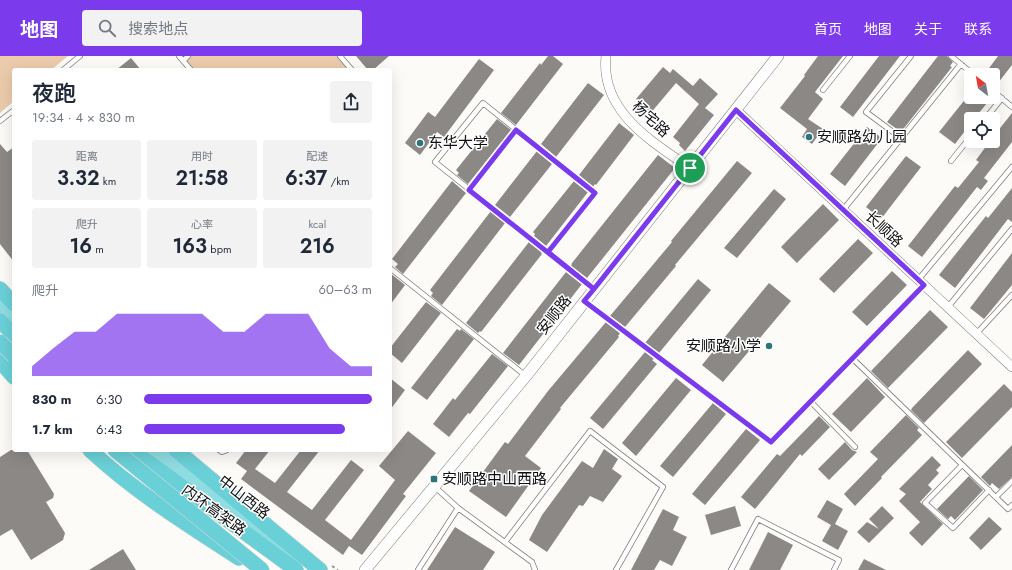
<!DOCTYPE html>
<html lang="zh">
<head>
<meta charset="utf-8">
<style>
	body { margin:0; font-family:Jost,"Noto Sans SC",sans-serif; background:#f2f2f3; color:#1f2937; height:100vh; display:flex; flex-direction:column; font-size:15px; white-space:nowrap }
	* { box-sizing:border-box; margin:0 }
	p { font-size:13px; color:#747a83 }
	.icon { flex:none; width:22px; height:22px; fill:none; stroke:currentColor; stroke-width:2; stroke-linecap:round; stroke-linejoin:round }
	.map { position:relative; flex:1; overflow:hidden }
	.panel { position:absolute; left:12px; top:12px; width:380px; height:384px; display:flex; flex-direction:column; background:#fff; border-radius:4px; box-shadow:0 4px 16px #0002 }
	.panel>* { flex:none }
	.needle { width:26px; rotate:329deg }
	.fabs { position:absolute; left:964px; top:12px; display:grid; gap:8px }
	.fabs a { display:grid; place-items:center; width:36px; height:36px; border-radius:4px; background:#fff; box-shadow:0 4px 16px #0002; font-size:20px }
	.pin { position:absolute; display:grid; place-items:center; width:34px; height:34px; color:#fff; margin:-17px; border:2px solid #fff; border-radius:50%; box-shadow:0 1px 4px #0007 }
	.round { display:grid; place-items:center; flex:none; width:42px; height:42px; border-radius:4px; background:#f2f2f3 }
	.head { display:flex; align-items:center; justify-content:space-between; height:68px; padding:0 20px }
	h1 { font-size:22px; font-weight:600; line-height:30px }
	.figures { display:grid; grid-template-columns:repeat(3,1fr); gap:6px; height:68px; padding:4px 20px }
	.figures div { display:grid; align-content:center; border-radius:4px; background:#f2f2f3; text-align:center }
	.figures b { font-size:20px; font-weight:600 }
	.figures small { font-size:11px; font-weight:400 }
	.figures p { font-size:11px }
	.chart { height:112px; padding:8px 20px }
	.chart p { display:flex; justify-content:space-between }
	.chart svg { width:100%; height:72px; margin-top:4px; fill:#7c3aed; opacity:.7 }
	ul { padding:0 20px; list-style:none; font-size:13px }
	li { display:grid; grid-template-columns:64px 48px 1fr; align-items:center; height:30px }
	li i { height:10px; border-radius:5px; background:#7c3aed }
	header { display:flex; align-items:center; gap:24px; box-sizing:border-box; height:56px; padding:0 20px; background:#7c3aed; color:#fff }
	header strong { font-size:19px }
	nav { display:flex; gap:22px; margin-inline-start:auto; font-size:14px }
	.search { width:280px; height:36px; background:#f2f2f3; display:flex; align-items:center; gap:10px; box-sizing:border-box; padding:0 14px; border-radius:4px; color:#747a83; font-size:15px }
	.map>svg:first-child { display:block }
	.green { fill:#ebcbab }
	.building { fill:#8b8886 }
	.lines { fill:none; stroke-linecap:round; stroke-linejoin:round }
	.service-casing { stroke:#807e7b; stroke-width:6 }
	.minor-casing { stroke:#807e7b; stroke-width:10 }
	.tertiary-casing { stroke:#807e7b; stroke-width:12 }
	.primary-casing { stroke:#d9d9d9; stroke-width:16 }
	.trunk-casing { stroke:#d9d9d9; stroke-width:16 }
	.path { stroke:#989695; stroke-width:2; stroke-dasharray:3 3; stroke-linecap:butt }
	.service { stroke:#fff; stroke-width:4.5 }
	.minor { stroke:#fff; stroke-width:9 }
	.tertiary { stroke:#fff; stroke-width:11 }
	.primary { stroke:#8fdce1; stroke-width:14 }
	.trunk { stroke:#6ad0d7; stroke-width:15 }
	.trunk-bridge-casing { stroke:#d9d9d9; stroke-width:16; stroke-linecap:butt }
	.trunk-bridge { stroke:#6ad0d7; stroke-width:15 }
	.route-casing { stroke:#fff; stroke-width:8 }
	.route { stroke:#7c3aed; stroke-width:5 }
	.poi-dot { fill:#2c767b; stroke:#fff; stroke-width:1.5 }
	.labels { text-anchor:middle; stroke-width:3; stroke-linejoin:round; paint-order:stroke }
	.street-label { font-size:15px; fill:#111010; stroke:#fff }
	.poi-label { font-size:15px; fill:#111010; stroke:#fff; text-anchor:start }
</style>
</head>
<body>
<header>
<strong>地图</strong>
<div class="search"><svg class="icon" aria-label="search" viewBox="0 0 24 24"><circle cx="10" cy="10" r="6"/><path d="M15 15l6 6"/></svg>搜索地点</div>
<nav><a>首页</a><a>地图</a><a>关于</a><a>联系</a></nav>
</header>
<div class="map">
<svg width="1012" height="514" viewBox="0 0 1012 514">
	<rect width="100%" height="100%" fill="#fdfbf8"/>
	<path class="green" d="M0 0H68L51 14H14V45L0 57Z
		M188 0H341L352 14H191L183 5Z"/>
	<path class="building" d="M356 0H389L373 14H368Z
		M548 0H553L563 8 516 69 501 57 540 7 541 9Z
		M818 0H843L815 36 823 43 808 63 823 73 812 88 802 81 807 73 780 52 805 20 804 19Z
		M879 0H900L853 61 840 51Z
		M938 0H947L953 6 950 10 952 11 901 76 887 66Z
		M998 0H1012V9L994 32 993 31V19H984Z
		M131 2 141 14H116Z
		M479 3 494 14 444 81 437 76 420 99 405 87 428 56 435 61Z
		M663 11 670 17 673 13 693 30 700 22 718 38 705 52 714 59 685 95 679 89 680 87 673 81 699 48 676 27 649 59 640 52 643 48 636 43Z
		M588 27 604 39 556 101 541 88Z
		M967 41H992L974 63H971V67L955 88 939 76Z
		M1012 57V86L984 122 988 125 981 134 977 131 922 201 908 190 955 130 958 132 979 106 976 104 990 85H993V81Z
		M497 63 511 74 468 128 457 119 459 117 456 114Z
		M619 67 634 79 596 129 595 128 593 131 579 119Z
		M867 71 882 82 845 130 830 118Z
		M0 88 7 96 14 91V206L0 188Z
		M537 95 551 107 552 108 510 161 495 149Z
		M658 99 675 112 587 222 571 210 572 207Z
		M906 100 921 111 881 163 866 151Z
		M737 105 752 117 675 209 676 210 625 271 610 260 672 186 671 185Z
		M452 125 466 137 403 218 395 211 398 208 392 203Z
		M574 125 588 136 546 190 534 180 535 178 533 176Z
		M1012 132V166L1008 163 955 232 939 219 986 160 988 162Z
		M774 133 786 143 737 202 724 192Z
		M823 148 839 164 797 207 781 191Z
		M491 155 505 167 442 249 431 240 433 237 430 234Z
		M858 183 873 197 834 237 819 223Z
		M529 186 542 196 541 197 542 198 481 276 480 275 478 277 466 267Z
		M1012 197V229L984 263 970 252Z
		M892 215 907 229 867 270 852 256Z
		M566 216 582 228 519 309 503 297Z
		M390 217 405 229 390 249Z
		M698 223 711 234 659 297 645 287Z
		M769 227 791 245 723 326 702 309Z
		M426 246 441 257 402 307 390 297V292Z
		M930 254 948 271 888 332 871 315Z
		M606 266 620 277 618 280 619 281 560 352 561 353 525 400 541 412 506 461 469 435 505 386 508 388 548 335Z
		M457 273 460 275 461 273 474 283 427 344 411 332Z
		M968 294 982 308 924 367 911 354 912 352Z
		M645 296 654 303 652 304 657 308 603 373 590 362Z
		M492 298 508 310 470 358 468 357 449 381 433 368 453 342 455 344Z
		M390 322 405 334 390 354Z
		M676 322 691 334 636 400 622 387Z
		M867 322 885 341 851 376 832 358Z
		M1004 328 1012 336V351L962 402 946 386Z
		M713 347 726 358 673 421 660 410Z
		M906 359 919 372 917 374 922 379 881 421 882 422 855 450 844 438 878 403 870 396Z
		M819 360 830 371 802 400 800 398 755 453 741 441 777 398 780 400Z
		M746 373 760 384 705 449 692 438Z
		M408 375 436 397 403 438 406 440 362 499 349 490 343 499 241 423 247 415 236 407 246 394H270L255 413 275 427 301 394H320L287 436 312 454 351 404 364 414 325 464 351 484 395 424 379 410Z
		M845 386 852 394 857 396 829 424 818 413Z
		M1012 389V421L999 433 992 427 990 430 981 421Z
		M604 393 618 403 612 413 622 420 603 446 590 440 583 450 579 449 547 496 529 484 542 459 582 405 593 412Z
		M11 394H27L54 438 53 442 46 446 65 477 63 484 31 504 12 473 0 480V401Z
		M932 400 941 409 936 414 939 417 928 429 932 433 920 446 943 468 922 490 909 477 920 466 899 445 906 438 899 433Z
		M969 420 983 434 955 464 951 460 948 463 937 453Z
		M827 444 843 453 835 468 848 475 838 494 822 485 831 469 817 461Z
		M735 450 741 470 711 479 705 459Z
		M882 450 894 462 869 487 857 476 867 466 879 473 869 463Z
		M663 453 679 461 673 474 687 481 672 510 660 504 654 514H631Z
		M989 461 1002 473 981 494 969 482Z
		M455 471 495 496 483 514H427Z
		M768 476 793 489 780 514H749Z
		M123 493 136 514H89Z
		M864 503 886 514H858Z"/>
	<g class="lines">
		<g class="service-casing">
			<path id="service" d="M179 0 191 14
				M340 0 352 14
				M951 0 974 19
				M183 5 188 0
				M63 14 80 0
				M823 34 850 0
				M993 35 1012 51
				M985 63 1002 42
				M0 65 14 54
				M901 82 866 56 911 0
				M951 105 971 80
				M469 133 516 74
				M843 154 961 8
				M548 197 595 137 483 47 435 106 594 233
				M390 212 526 320
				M918 224 1012 111
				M585 246 771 386 924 229
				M948 251 1012 173
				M976 278 1012 239
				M852 302 1008 453 1012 449
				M810 345 855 391
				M219 394 222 396 227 394
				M962 409 925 447 953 472 989 434
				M435 431 458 452 532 506 535 514
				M996 441 1012 425
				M505 486 590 375 663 431 616 514
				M418 514 458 452
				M731 514 758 463 839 504 834 514"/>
		</g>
		<g class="minor-casing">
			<path id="minor" d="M606 0C600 55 651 85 690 112
				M736 54 1012 311"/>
		</g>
		<g class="tertiary-casing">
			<path id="tertiary" d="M365 514 526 320 778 0"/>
		</g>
		<g class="primary-casing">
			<path id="primary" d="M0 248 14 264
				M156 394 251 469 297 503"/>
		</g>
		<g class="trunk-casing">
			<path id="trunk" d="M0 233 14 248
				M0 265 14 279
				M0 305 14 321
				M90 394C135 436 188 469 239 502
				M132 394 296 514
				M176 394 320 514"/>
		</g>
		<path class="path" d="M332 510 338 514"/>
		<use href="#service" class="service"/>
		<use href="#minor" class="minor"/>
		<use href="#tertiary" class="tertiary"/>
		<use href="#primary" class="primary"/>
		<use href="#trunk" class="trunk"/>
		<g class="trunk-bridge-casing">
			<path id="trunk-bridge" d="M0 286 14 300
				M115 394 262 514"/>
		</g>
		<use href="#trunk-bridge" class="trunk-bridge"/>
	</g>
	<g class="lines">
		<g class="route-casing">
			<path id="route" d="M690 112 594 233 548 196 595 137 516 74 469 134 594 233 584 245 771 386 924 229 736 54 690 112"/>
		</g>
		<use href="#route" class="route"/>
	</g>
	<g class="poi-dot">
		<circle cx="809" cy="81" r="4"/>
		<circle cx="420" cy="87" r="4"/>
		<circle cx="769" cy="290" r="4"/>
		<rect x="430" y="419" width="8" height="8" rx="2"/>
	</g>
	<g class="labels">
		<g class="street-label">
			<text transform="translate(651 63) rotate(43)" y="5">杨宅路</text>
			<text transform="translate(884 173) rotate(43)" y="5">长顺路</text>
			<text transform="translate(554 259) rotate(-52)" y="5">安顺路</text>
			<text transform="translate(244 441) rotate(38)" y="5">中山西路</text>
			<text transform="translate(214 454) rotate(36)" y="5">内环高架路</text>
		</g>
		<g class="poi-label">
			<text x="817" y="86">安顺路幼儿园</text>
			<text x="428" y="92">东华大学</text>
			<text x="761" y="295" text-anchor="end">安顺路小学</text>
			<text x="442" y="428">安顺路中山西路</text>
		</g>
	</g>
</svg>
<div class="fabs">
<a><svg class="needle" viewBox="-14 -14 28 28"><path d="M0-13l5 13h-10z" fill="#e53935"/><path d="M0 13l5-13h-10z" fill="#747a83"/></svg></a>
<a><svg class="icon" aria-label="locate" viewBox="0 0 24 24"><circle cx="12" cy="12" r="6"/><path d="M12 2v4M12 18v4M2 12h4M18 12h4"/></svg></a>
</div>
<div class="pin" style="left:690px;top:112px;background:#1e9e55"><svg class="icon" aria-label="arrive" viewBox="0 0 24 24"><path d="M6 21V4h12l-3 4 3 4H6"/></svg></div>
<section class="panel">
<div class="head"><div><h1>夜跑</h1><p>19:34 · 4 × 830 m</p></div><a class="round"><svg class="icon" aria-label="share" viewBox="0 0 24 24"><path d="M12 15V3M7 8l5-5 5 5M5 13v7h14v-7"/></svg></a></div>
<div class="figures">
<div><p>距离</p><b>3.32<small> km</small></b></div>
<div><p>用时</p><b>21:58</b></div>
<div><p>配速</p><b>6:37<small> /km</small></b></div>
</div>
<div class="figures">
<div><p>爬升</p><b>16<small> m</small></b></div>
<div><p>心率</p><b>163<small> bpm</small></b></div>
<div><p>kcal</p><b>216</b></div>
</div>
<div class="chart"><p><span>爬升</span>60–63 m</p>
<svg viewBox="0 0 160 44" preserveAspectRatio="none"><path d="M0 44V38L10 27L20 17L30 17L40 6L50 6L60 6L70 6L80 6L90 17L100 17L110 6L120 6L130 6L140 27L150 38L160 38V44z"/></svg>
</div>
<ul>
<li><b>830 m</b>6:30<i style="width:100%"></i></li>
<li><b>1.7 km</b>6:43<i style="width:88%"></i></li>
</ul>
</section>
</div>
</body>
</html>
